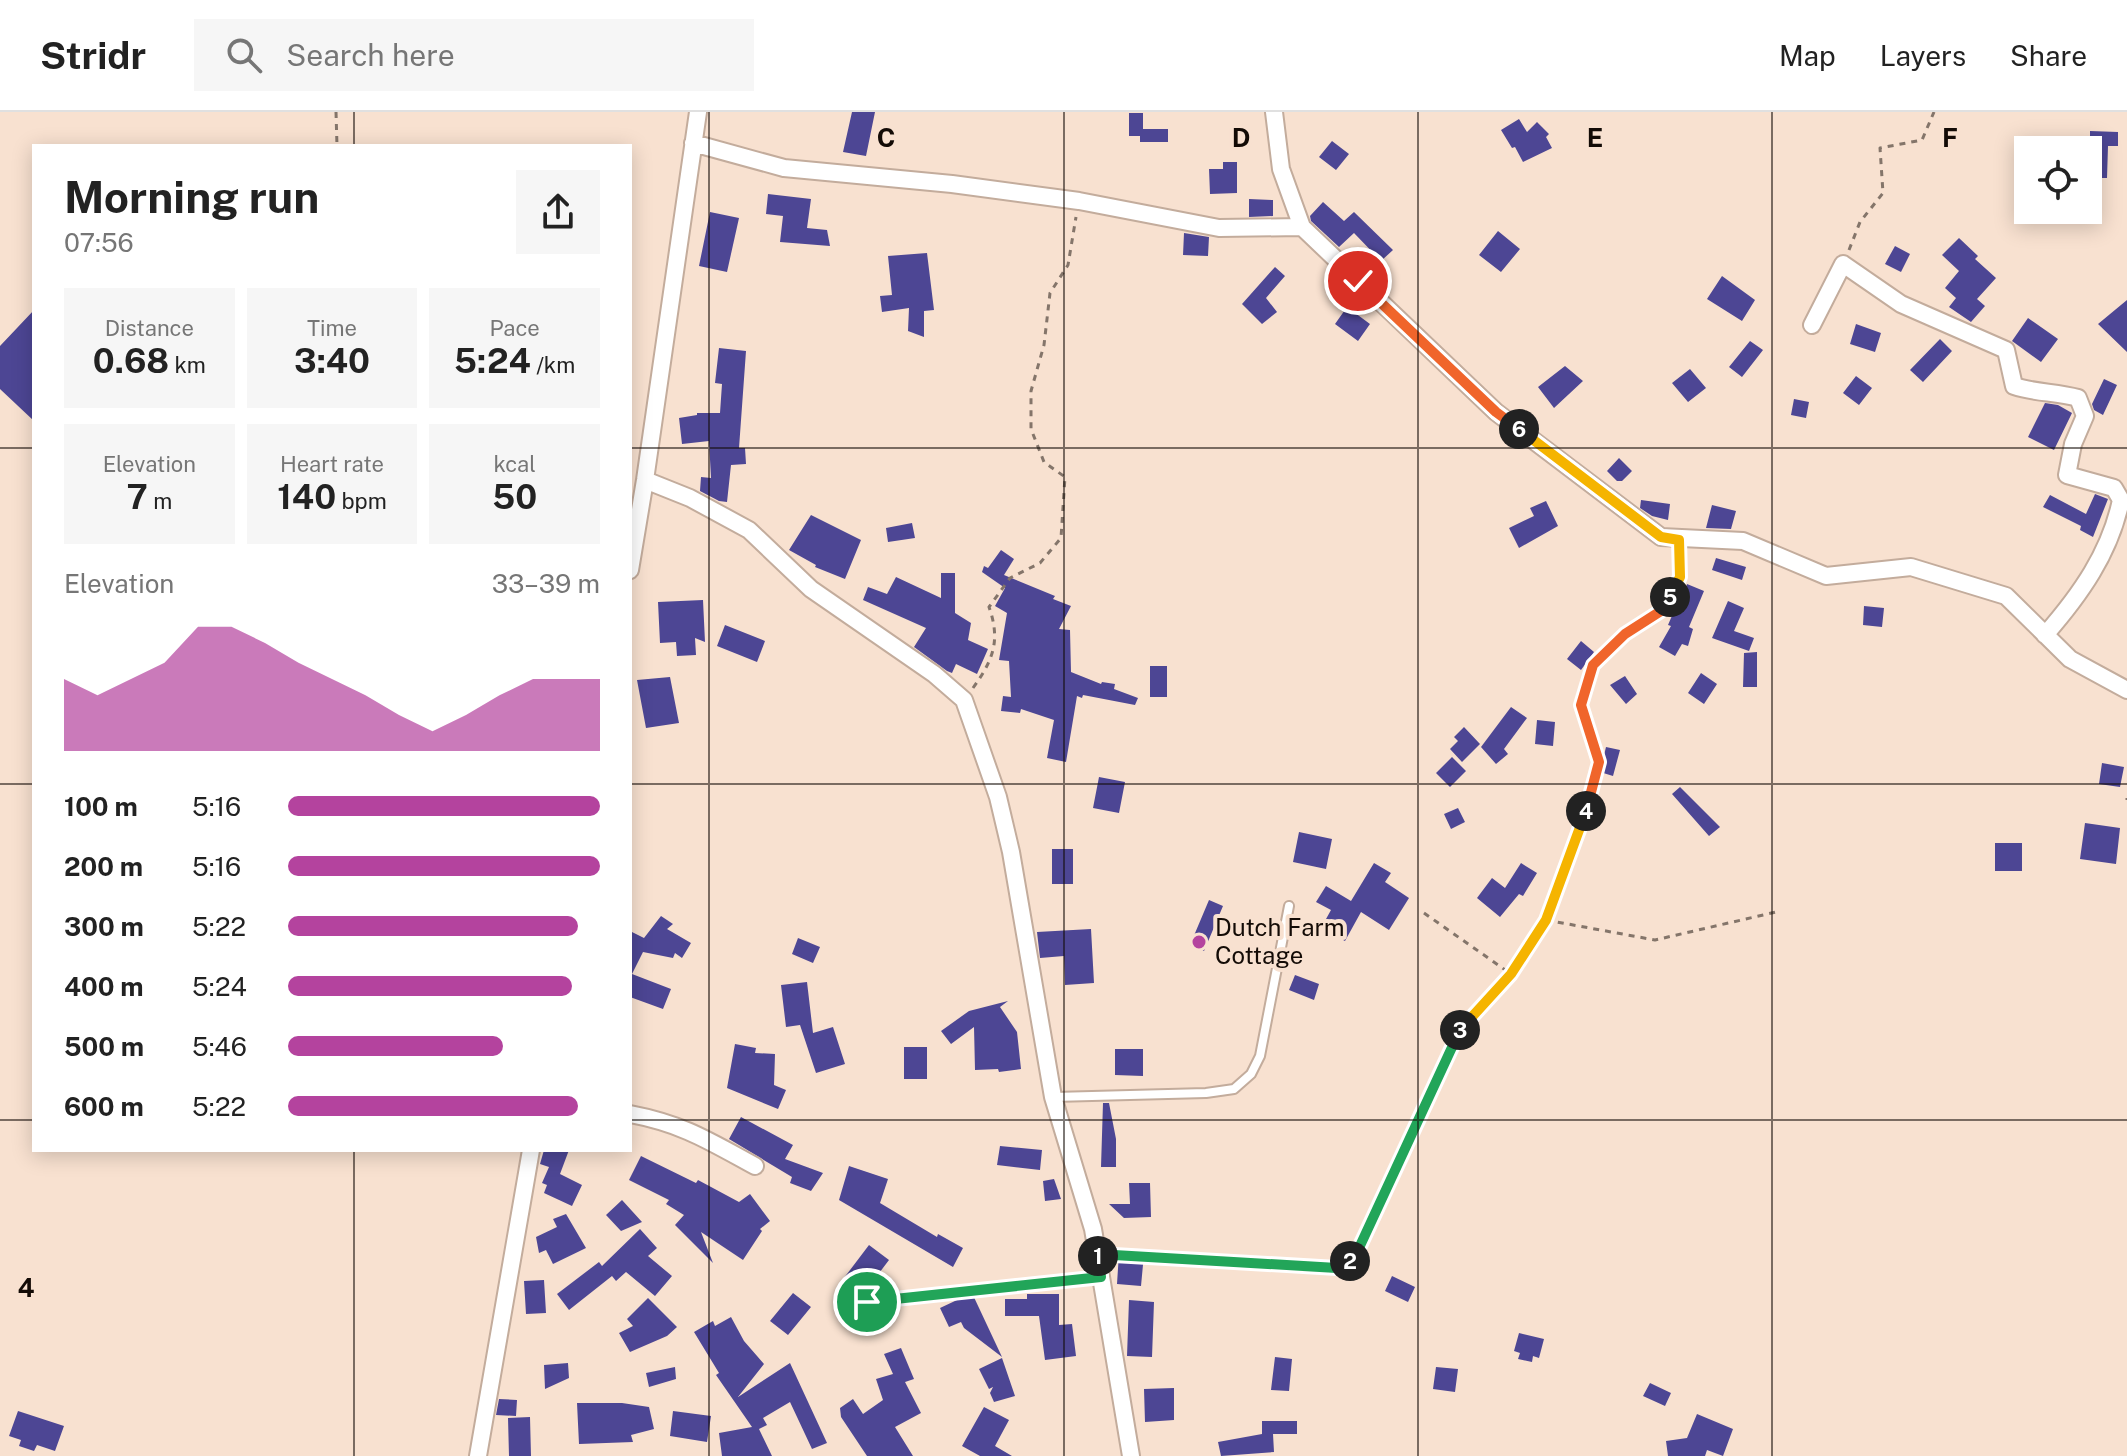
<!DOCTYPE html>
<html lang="en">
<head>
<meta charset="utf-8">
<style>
	body { margin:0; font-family:"Public Sans",sans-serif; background:#f6f6f6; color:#222; height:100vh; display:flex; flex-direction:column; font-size:30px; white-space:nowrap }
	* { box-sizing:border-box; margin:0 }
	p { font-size:26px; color:#767676 }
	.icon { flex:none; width:44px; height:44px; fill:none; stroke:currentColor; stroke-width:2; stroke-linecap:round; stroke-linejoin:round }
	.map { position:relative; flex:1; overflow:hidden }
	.side { position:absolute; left:32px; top:32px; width:600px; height:1008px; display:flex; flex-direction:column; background:#fff; border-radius:0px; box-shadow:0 4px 20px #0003 }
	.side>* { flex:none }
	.controls { position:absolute; left:2014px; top:24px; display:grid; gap:16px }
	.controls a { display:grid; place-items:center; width:88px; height:88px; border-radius:0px; background:#fff; box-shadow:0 4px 20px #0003; font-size:40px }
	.pin { position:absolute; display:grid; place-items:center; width:68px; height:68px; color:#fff; margin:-34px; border:4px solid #fff; border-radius:50%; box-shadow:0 2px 8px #0007 }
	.km { position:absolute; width:40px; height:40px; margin:-20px; border-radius:50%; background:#222; color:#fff; font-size:22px; line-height:40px; text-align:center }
	.round { display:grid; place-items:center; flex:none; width:84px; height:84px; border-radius:0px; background:#f6f6f6 }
	.headline { display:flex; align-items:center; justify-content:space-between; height:136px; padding:0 32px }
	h1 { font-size:44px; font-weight:700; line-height:60px }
	.figures { display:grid; grid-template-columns:repeat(3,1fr); gap:12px; height:136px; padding:8px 32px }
	.figures div { display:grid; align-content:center; border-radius:0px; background:#f6f6f6; text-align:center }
	.figures b { font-size:34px; font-weight:700 }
	.figures small { font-size:22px; font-weight:400 }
	.figures p { font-size:22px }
	.chart { height:224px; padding:16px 32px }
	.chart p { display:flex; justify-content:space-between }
	.chart svg { width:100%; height:144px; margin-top:8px; fill:#b4439e; opacity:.7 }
	ul { padding:0 32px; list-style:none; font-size:26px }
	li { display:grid; grid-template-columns:128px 96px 1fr; align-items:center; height:60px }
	li i { height:20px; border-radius:10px; background:#b4439e }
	header { display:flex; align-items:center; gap:48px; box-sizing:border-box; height:112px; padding:0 40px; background:#fff; border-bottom:2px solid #e0e0e0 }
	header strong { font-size:38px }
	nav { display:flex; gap:44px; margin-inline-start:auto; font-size:28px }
	.search { width:560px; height:72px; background:#f6f6f6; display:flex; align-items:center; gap:20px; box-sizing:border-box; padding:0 28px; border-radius:0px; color:#767676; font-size:30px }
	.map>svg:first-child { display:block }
	.building { fill:#4d4694 }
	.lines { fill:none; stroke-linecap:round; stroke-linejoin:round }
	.service-casing { stroke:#c3ac9c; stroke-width:12 }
	.minor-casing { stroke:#c3ac9c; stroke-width:20 }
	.path { stroke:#84756a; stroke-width:3; stroke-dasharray:6 6; stroke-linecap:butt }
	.service { stroke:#fff; stroke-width:8 }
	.minor { stroke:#fff; stroke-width:16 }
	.split-1-casing { stroke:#fff; stroke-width:16 }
	.split-2-casing { stroke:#fff; stroke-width:16 }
	.split-3-casing { stroke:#fff; stroke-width:16 }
	.split-4-casing { stroke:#fff; stroke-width:16 }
	.split-5-casing { stroke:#fff; stroke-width:16 }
	.split-6-casing { stroke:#fff; stroke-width:16 }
	.split-7-casing { stroke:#fff; stroke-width:16 }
	.split-1 { stroke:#22a559; stroke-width:10 }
	.split-2 { stroke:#22a559; stroke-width:10 }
	.split-3 { stroke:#22a559; stroke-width:10 }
	.split-4 { stroke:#f5b400; stroke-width:10 }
	.split-5 { stroke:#f0652b; stroke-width:10 }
	.split-6 { stroke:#f5b400; stroke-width:10 }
	.split-7 { stroke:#f0652b; stroke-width:10 }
	.grid { fill:none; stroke:#130b06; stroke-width:2; stroke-opacity:0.55 }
	.poi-dot { fill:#b4439e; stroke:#f8e1d0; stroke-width:3 }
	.labels { text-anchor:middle; stroke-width:8; stroke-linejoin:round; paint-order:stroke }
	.poi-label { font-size:24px; fill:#130b06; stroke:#f8e1d0; text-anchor:start }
	.grid-label { font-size:26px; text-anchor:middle; font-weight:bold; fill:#130b06; stroke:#f8e1d0; stroke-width:8; stroke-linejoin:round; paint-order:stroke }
</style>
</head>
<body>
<header>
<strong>Stridr</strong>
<div class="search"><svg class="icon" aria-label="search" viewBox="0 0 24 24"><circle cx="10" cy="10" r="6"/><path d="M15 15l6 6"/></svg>Search here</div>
<nav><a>Map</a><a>Layers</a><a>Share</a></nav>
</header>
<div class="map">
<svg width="2127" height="1344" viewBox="0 0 2127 1344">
	<rect width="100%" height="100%" fill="#f8e1d0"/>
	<path class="building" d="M852 0H875L866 44 843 40Z
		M1129 1H1143V17H1168V30H1140V24H1129Z
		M1519 7 1527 20 1537 10 1549 22 1546 25 1552 36 1523 50 1515 35 1512 36 1501 18Z
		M2090 19 2118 20V34H2108L2107 66H2090Z
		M1332 29 1349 42 1336 58 1319 45Z
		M1223 50H1237V81L1210 82 1209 57H1223Z
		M768 82 811 87 807 116 827 118 830 134 780 130 783 104 766 102Z
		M1249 87 1273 88V104L1249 105Z
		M1323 90 1344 109 1354 100 1393 138 1381 149 1354 121 1339 135 1311 109 1310 104Z
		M710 100 739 106 727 160 699 154Z
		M1498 119 1520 137 1501 160 1479 143Z
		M1184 121 1209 125 1208 144 1183 143Z
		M1959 126 1978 144 1975 147 1996 166 1977 187 1985 194 1971 210 1949 195 1956 186 1945 176 1959 159 1942 143Z
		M1895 134 1910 142 1901 160 1885 152Z
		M927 141 934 198 924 199V225L908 219 909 196 882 200 880 184 892 183 888 144Z
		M1275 155 1285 164 1266 186 1277 200 1262 212 1242 192Z
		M1722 164 1755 188 1742 209 1707 187Z
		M2127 188V240L2098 212Z
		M1347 195 1370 212 1358 229 1335 212Z
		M34 198V309L0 277V234Z
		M2028 206 2058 227 2041 250 2012 229Z
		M1856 212 1881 221 1875 240 1850 232Z
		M1940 227 1952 239 1923 270 1910 258Z
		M1750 229 1763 238 1742 265 1729 255Z
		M719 236 746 239 739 336H745L746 352 731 353 727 390 719 389 700 379 701 365 711 366 709 329 682 332 679 306 697 303V301H720L722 272 715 271Z
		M1565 254 1583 269 1554 296 1538 275Z
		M1690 257 1706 276 1688 290 1672 271Z
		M1856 264 1872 276 1859 293 1843 281Z
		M2104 267 2117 273 2103 303 2094 298 2092 292Z
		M1794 287 1809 290 1806 306 1791 303Z
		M2045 291 2058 293 2072 301 2054 338 2028 325Z
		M1619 346 1632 359 1622 369H1617L1607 359Z
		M2095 382 2108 387 2093 425 2080 418 2081 414 2043 395 2050 383 2086 402Z
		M1641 388 1670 392 1668 408 1652 404 1640 396Z
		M1546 389 1558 414 1519 436 1509 416 1534 404 1530 396Z
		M1712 393 1736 399 1731 417 1706 416Z
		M811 403 861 428 845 467 815 455 816 453 789 438Z
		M912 411 915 426 888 430 886 416Z
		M1001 438 1014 447 1004 463 1055 484 1053 487 1071 494 1059 517 1070 518 1071 560 1101 572 1102 570 1115 572 1114 577 1138 586 1135 593 1083 583 1082 586 1077 584 1066 650 1047 646 1054 608 1021 597 1020 601 1001 599 1003 584 1011 585 1009 549 999 548 1007 501 995 494 1005 476 982 460 984 454 988 456Z
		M1716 446 1746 455 1742 468 1712 458Z
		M941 461H955V501L971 511 968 528 988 537 977 562 956 552 952 561 947 559 914 535 926 516 863 488 868 475 887 482 896 465 941 486Z
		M1687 472 1704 479 1689 515 1693 517 1688 534 1682 532 1675 544 1659 535 1671 514 1668 513 1674 499 1679 502Z
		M703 488 705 530 695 526 696 543 677 544 676 530 660 531 658 490Z
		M1728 489 1744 496 1734 519 1754 526 1749 539 1712 526Z
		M1864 494 1884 496 1882 515 1863 513Z
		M725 513 765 529 757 550 717 534Z
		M1581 529 1594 540 1581 558 1567 547Z
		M1757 540V575H1743L1744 541Z
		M1150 554H1167V585H1150Z
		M1701 561 1717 572 1704 592 1688 581Z
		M1625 564 1637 582 1626 592 1610 573Z
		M670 565 679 611 646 616 637 568Z
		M1511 595 1527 606 1504 637 1508 642 1496 652 1481 635Z
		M1537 608 1555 610 1553 634 1535 632Z
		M1464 615 1480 632 1462 650 1450 637 1458 629 1454 625Z
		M1606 635 1620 638 1613 664 1600 660Z
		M1452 645 1466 659 1450 675 1436 661Z
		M2102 651 2124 655 2120 675 2099 672Z
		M1099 665 1125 670 1119 701 1093 696Z
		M1680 675 1720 715 1709 724 1672 682Z
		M1458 696 1465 710 1451 717 1444 702Z
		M2085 711 2120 716 2116 752 2080 747Z
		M1299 720 1332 727 1326 757 1293 750Z
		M1995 731H2022V759H1995Z
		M1052 737H1073V772H1052Z
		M1374 751 1391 761 1385 770 1409 786 1389 818 1361 800 1345 829 1321 816 1331 798 1316 790 1326 774 1351 789Z
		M1521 751 1537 761 1523 784 1519 782 1500 805 1477 786 1492 766 1505 776Z
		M1209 788 1223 794 1204 839 1190 833Z
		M661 804 673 812 667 817 691 831 682 846 675 841 673 846 643 840 632 862 671 877 663 897 630 885V819L644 826Z
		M1091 817 1094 871 1065 873 1064 844 1040 846 1037 820Z
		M798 826 820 835 813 851 792 842Z
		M1295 863 1319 872 1314 888 1289 878Z
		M807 870 813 921 833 915 845 952 816 961 800 913 786 915 781 873Z
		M1008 889 1000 895 1017 920 1021 957 999 960 998 957 975 958 974 915 951 932 941 919 969 899Z
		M735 932 756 936 755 941 775 942 774 973 786 978 778 997 727 976Z
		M904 935H927V967H904Z
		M1115 937H1143V964L1115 963Z
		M1103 991H1109L1116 1027V1055H1101Z
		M741 1005 793 1033 785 1047 823 1061 811 1079 790 1071 792 1065 729 1027Z
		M1000 1034 1042 1038 1040 1058 997 1053Z
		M544 1038H569L560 1062 582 1073 572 1094 544 1081 547 1073 542 1071 549 1055 540 1052Z
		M641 1044 696 1071 698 1068 739 1090 750 1082 770 1109 760 1117 762 1119 743 1148 701 1120 713 1151 675 1113 684 1103 666 1092 669 1088 629 1068Z
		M849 1054 888 1067 880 1091 937 1125 938 1122 963 1136 953 1155 839 1088Z
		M1054 1067 1061 1087 1045 1089 1043 1069Z
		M1129 1071H1150L1151 1105 1124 1106 1109 1092H1130Z
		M622 1088 642 1110 621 1119 606 1103Z
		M566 1102 586 1136 553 1152 546 1138 539 1141 536 1125 557 1115 553 1107Z
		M640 1117 657 1136 648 1144 672 1164 655 1184 626 1160 616 1169 612 1164 569 1198 557 1182 599 1150 602 1154Z
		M869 1133 889 1148 864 1181 844 1166Z
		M1119 1141 1144 1142 1141 1174 1117 1172Z
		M1392 1164 1415 1175 1408 1190 1385 1179Z
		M544 1168 546 1201 526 1202 524 1169Z
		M793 1181 811 1195 788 1223 770 1209Z
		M972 1181 1002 1245 964 1216 961 1210 949 1215 940 1196Z
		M1027 1182H1059V1213L1072 1212 1076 1244 1045 1248 1039 1204H1005V1187H1027Z
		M648 1186 677 1215 667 1224 630 1240 619 1221 633 1214 627 1207Z
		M1129 1188 1154 1190 1152 1245 1127 1244Z
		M731 1205 744 1229 764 1252 738 1285 790 1251 827 1331 812 1337 790 1290 763 1306 767 1313 759 1317 772 1344H722L719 1321 752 1315 716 1263 719 1261 694 1220 713 1209 715 1214Z
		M1519 1221 1544 1227 1539 1246 1533 1244 1532 1250 1518 1247 1520 1241 1514 1239Z
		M901 1236 914 1267 905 1270 921 1301 895 1315 913 1344H867L841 1305 840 1296 853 1287 863 1302 883 1288 876 1267 893 1262 884 1242Z
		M1275 1245 1292 1247 1289 1279 1271 1278Z
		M1002 1246 1015 1284 994 1290 990 1281 993 1275 989 1277 979 1257Z
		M568 1251 569 1266 545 1277 544 1253Z
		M675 1255 676 1267 649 1275 646 1261Z
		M1436 1255 1458 1257 1455 1280 1433 1277Z
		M1650 1271 1671 1281 1665 1294 1643 1284Z
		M1174 1276V1308L1145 1310 1144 1277Z
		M499 1287 517 1288 516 1304 496 1303Z
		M577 1291H622L649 1295 654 1317 631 1323 633 1330 579 1332Z
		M984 1295 1009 1308 995 1334 1012 1344H980L962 1334Z
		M18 1299 64 1314 55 1339 37 1333 34 1339 19 1334 21 1328 9 1324Z
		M673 1299 711 1304 707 1330 670 1324Z
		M1697 1302 1733 1317 1723 1344 1707 1338 1705 1344H1668L1666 1329 1687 1326Z
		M530 1305 531 1344H509L508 1306Z
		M1262 1309H1297V1322H1273L1274 1340 1221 1344 1218 1330 1262 1322Z"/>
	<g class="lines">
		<g class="service-casing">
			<path id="service" d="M1054 985 1206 981 1234 977 1251 962 1260 944 1289 794"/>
		</g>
		<g class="minor-casing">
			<path id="minor" d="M1274 0 1281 57 1302 115 1496 300 1661 425 1743 429 1826 464 1911 455 2006 484 2070 547 2127 578
				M693 31 784 56 952 72 1079 89 1219 116 1302 115
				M1812 213 1843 152 1901 192 2006 238 2014 274C2035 281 2056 280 2078 286L2085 304 2073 332 2067 363 2114 376 2121 388C2110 441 2080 483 2045 523
				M645 368 690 386 749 418 811 477 934 562 964 588 998 685 1011 740 1053 985 1093 1117 1131 1344
				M630 458 645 368 698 0
				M630 1002C683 1012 709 1029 755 1054
				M478 1344 531 1038"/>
		</g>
		<path class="path" d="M336 0 337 34
			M1849 138 1860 110 1883 81 1880 36 1922 28 1934 0
			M973 576C993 548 1001 529 989 495L1010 466 1040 451 1061 426 1065 365 1044 350 1031 317V279L1044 233 1050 181 1068 153 1076 105
			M2127 688V686
			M1424 801 1511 862
			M1546 808 1655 828 1776 800
			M1113 1143 1337 1156 1349 1150 1359 1136 1463 912 1511 862 1546 808 1580 719 1599 650 1581 593 1593 553 1625 522 1664 497 1680 465V444
			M867 1190 1085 1166"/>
		<use href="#service" class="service"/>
		<use href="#minor" class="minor"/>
	</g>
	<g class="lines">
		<g class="split-1-casing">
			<path id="split-1" d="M867 1190 1101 1165 1098 1144"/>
		</g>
		<g class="split-2-casing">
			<path id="split-2" d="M1098 1144 1097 1142 1337 1156 1350 1149"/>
		</g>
		<g class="split-3-casing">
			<path id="split-3" d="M1350 1149 1359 1136 1460 918"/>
		</g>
		<g class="split-4-casing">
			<path id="split-4" d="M1460 918 1511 862 1546 808 1586 699"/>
		</g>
		<g class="split-5-casing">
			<path id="split-5" d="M1586 699 1599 650 1581 593 1593 553 1625 522 1664 497 1670 485"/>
		</g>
		<g class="split-6-casing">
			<path id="split-6" d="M1519 317 1661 425 1679 428 1680 465 1670 485"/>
		</g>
		<g class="split-7-casing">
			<path id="split-7" d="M1358 169 1496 300 1519 317"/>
		</g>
		<use href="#split-1" class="split-1"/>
		<use href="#split-2" class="split-2"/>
		<use href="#split-3" class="split-3"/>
		<use href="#split-4" class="split-4"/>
		<use href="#split-5" class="split-5"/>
		<use href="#split-6" class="split-6"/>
		<use href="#split-7" class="split-7"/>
	</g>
	<path class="grid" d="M354 0V34M709 0V1344M1064 0V1344M1418 0V1344M1772 0V1344M0 336H34M630 336H2127M0 672H34M630 672H2127M0 1008H34M630 1008H2127M354 1038V1344"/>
	<circle class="poi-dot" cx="1199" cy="830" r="8"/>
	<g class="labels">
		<g class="poi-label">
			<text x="1215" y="824">Dutch Farm<tspan x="1215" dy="28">Cottage</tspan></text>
		</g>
	</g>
	<g class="grid-label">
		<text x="886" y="35">C</text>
		<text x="1241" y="35">D</text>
		<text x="1595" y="35">E</text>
		<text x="1950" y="35">F</text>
		<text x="26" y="1185">4</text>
	</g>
</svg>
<div class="controls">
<a><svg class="icon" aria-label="locate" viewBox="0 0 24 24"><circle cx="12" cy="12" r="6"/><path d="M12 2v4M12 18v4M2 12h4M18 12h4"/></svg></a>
</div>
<div class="pin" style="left:867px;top:1190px;background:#1e9e55"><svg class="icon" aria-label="arrive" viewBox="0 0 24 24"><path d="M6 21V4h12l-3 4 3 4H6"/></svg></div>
<div class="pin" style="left:1358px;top:169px;background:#d93025"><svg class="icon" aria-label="check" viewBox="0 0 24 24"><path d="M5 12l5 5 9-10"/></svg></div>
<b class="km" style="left:1098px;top:1144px">1</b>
<b class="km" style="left:1350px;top:1149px">2</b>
<b class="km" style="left:1460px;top:918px">3</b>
<b class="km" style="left:1586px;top:699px">4</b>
<b class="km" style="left:1670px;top:485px">5</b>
<b class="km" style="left:1519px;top:317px">6</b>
<section class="side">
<div class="headline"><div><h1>Morning run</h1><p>07:56</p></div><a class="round"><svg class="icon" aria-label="share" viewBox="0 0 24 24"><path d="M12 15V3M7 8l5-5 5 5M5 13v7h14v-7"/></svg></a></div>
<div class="figures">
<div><p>Distance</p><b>0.68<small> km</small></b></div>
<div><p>Time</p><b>3:40</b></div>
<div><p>Pace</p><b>5:24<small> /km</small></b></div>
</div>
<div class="figures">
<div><p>Elevation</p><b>7<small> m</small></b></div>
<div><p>Heart rate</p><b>140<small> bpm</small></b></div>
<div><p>kcal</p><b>50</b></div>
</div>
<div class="chart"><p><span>Elevation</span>33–39 m</p>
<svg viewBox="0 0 160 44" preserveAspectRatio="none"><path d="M0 44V22L10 27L20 22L30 17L40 6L50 6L60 11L70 17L80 22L90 27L100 33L110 38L120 33L130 27L140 22L150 22L160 22V44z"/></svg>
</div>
<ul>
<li><b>100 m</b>5:16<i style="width:100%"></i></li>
<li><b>200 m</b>5:16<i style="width:100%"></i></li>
<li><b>300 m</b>5:22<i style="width:93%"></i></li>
<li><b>400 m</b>5:24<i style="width:91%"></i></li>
<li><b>500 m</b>5:46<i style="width:69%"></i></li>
<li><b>600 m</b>5:22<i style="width:93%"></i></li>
</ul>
</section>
</div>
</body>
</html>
